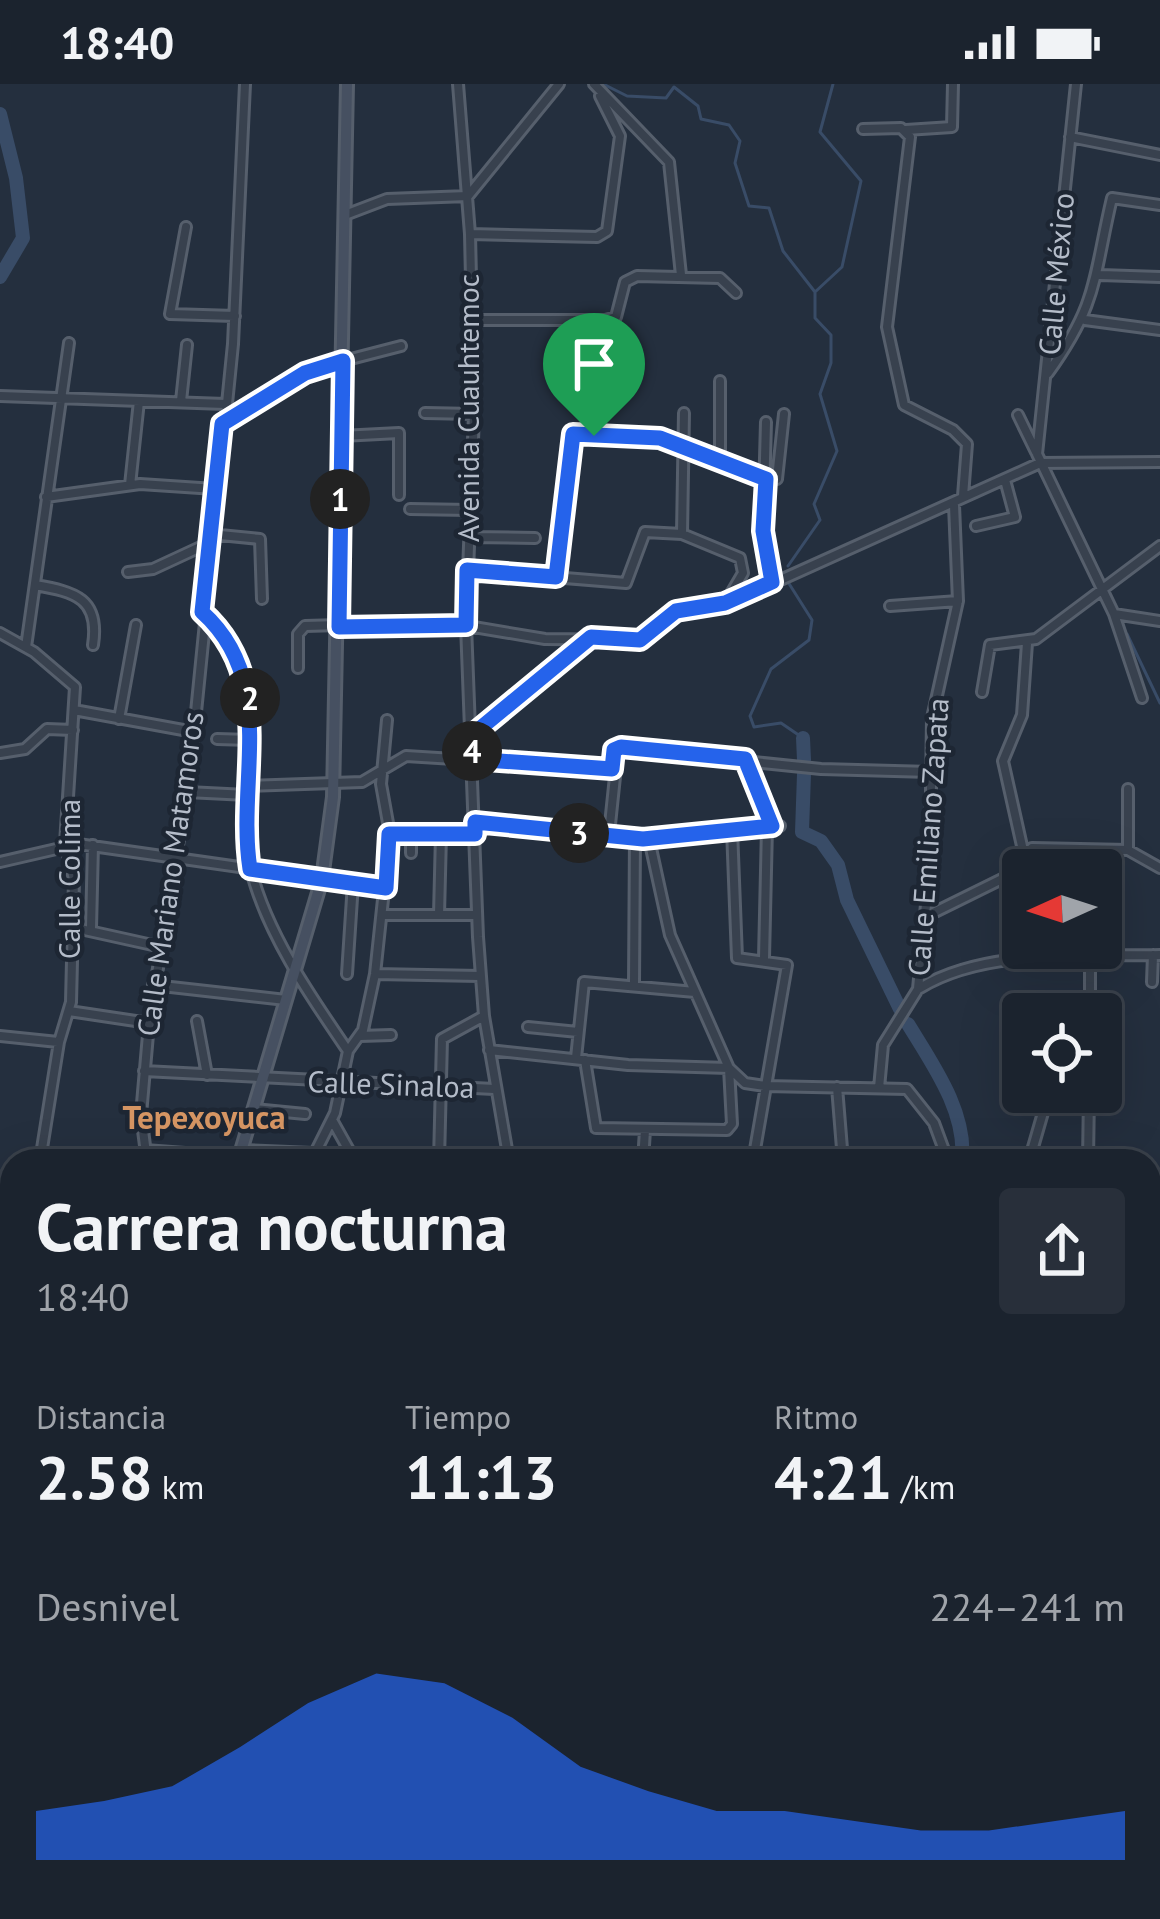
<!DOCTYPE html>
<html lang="es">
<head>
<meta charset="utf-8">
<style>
	body { margin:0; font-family:"PT Sans",sans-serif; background:#282f3a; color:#f1f3f6; height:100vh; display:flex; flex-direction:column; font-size:45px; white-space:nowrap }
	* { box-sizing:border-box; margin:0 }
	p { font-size:39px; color:#a0a4aa }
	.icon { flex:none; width:66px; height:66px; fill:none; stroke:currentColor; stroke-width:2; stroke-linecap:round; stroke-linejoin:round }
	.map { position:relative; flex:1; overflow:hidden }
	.side { position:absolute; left:0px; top:1065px; width:1161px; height:771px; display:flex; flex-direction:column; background:#1b232e; border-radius:36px 36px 0 0; box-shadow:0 12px 48px #0002,0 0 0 3px #39404a }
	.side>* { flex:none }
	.needle { width:78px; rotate:267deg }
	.fabs { position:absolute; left:1002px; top:765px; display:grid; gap:24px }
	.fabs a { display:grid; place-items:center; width:120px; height:120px; border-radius:12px; background:#1b232e; box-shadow:0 12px 48px #0002,0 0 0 3px #39404a; font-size:60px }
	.pin { position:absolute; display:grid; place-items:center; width:102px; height:102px; color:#fff; margin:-123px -51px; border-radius:50% 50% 50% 0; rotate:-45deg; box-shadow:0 0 12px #0007 }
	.pin .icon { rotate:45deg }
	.km { position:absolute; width:60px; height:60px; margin:-30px; border-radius:50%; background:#222; color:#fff; font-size:33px; line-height:60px; text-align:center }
	.round { display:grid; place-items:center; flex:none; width:126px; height:126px; border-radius:12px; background:#282f3a }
	.overview { display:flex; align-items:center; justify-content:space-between; height:204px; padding:0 36px }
	h1 { font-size:66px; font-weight:600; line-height:90px }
	.stats { display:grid; grid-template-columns:repeat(3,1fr); gap:18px; height:204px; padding:12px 36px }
	.stats div { display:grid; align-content:center }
	.stats b { font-size:60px; font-weight:600 }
	.stats small { font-size:33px; font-weight:400 }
	.stats p { font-size:33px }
	.chart { height:336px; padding:24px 36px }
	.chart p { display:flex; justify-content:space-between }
	.chart svg { width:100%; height:216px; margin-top:12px; fill:#2563eb; opacity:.7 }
	.status { display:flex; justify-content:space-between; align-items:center; height:84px; padding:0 60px; background:#1b232e; direction:ltr }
	.status svg { height:33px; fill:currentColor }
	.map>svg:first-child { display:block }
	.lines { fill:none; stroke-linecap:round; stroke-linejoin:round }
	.stream { stroke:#394c67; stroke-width:3 }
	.river { stroke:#394c67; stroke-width:14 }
	.street-casing { stroke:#565f6c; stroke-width:14 }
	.secondary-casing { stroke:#565f6c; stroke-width:16 }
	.street { stroke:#38414e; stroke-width:8 }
	.secondary { stroke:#465061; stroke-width:10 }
	.route-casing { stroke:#fff; stroke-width:24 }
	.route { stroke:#2563eb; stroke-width:15 }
	.labels { text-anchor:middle; stroke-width:9; stroke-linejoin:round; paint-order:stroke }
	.street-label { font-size:30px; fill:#b4bcc9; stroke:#1d2633 }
	.neighbourhood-label { font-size:33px; font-weight:bold; fill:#d59563; stroke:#1d2633 }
</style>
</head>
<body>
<div class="status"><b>18:40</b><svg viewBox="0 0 49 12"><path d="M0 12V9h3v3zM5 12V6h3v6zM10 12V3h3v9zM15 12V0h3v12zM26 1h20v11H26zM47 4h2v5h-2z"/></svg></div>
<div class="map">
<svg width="1160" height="1835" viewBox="0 0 1160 1835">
	<rect width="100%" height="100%" fill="#242f3e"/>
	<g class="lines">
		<path class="stream" d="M603 0 627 12 666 14 674 3 698 22 701 35 729 41 740 57 735 79 749 122 769 124 783 167 815 208V234L831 251V279L820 310 837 367 814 420 820 436 788 482
			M815 208 842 183 861 97 820 48 833 0
			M788 498 812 536 809 556 771 585 750 632 754 643 781 639 803 654
			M1127 550 1160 619"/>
		<path class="river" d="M0 30 16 94 23 154 0 193
			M803 654 804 676
			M804 690 802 748 821 757 838 781 847 816 900 925
			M908 940C933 981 967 1028 962 1077
			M1149 1600 1160 1611
			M0 1713 12 1722
			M95 1824 100 1835"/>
		<g class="street-casing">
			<path id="street" d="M458 0 470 150 474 330 466 541 478 853 484 932 509 1077 548 1075
				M594 0 669 78 681 191
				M1076 0 1037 370 1114 530
				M863 45 901 44 910 53 887 243 904 321 953 346 967 360 963 412
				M906 46 952 43 953 0
				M1070 53 1160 71
				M345 131 387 115 468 112 559 0
				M186 143 170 230 235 232
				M470 150 597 153 607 147 620 52 600 12
				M1100 191 1160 193
				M472 236H605
				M1085 236 1160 246
				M1048 289C1099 218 1093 194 1112 114L1160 121
				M0 312 225 320
				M181 317 187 261
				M425 329 474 330
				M1018 331 1036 368
				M766 338 763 447 772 498
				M224 339 316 284 401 262
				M341 352 399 349V411
				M594 352 605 236 616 233 625 198 637 192 720 194 736 209
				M720 380V297
				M130 401 139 317
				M46 413 140 400 215 405
				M410 425 470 426
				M976 442 1015 433 1005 396
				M210 450 260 455 262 515
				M682 450 684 329
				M469 453 535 454
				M467 486 626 499 645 448 682 450 740 474 743 489 726 518
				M128 488 153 485 209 459
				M556 493 573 350 660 354 720 380 777 395 784 330
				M35 501C76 508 100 515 93 561
				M890 522 958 517
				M203 529C283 600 228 698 251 786 267 850 311 913 348 967
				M0 549 34 568 75 603 65 760 74 795 71 918 59 958 40 1077
				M26 563 69 259
				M298 584V550L305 542 444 538 545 555 641 556 676 527 736 516 1040 379 1160 378
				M982 608 990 561 1036 555 1160 462
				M1142 614 1114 530 1160 537
				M74 626 194 648
				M119 635 136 541
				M472 652 589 554
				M217 655 250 656
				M0 669 25 665 47 645 73 646
				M745 675 772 743
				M248 702 362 698 406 672 612 685
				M1128 705V766
				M187 708 247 711
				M475 738 643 755 780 742
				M732 745 737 874 787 881 753 1077
				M390 750H475
				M609 750 618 664 821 685 931 688
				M411 769V750
				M1024 771 1003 677 1022 631 1027 559
				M0 778 78 760 386 804
				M383 831H477
				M439 831 441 750
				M927 832 1006 793 1032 764 1128 766 1160 784
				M71 843 157 862
				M91 844 93 761
				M764 874 767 743
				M347 890 353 799
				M375 890 480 892
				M1152 898 1153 871
				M634 899 635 753
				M153 901 286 916
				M920 904C986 864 1084 873 1160 871
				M1048 926V930
				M69 927 149 939
				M1090 930V872
				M197 937 207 991
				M528 943 578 948
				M0 952 58 958
				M360 952 391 951
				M489 966 628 981 729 984 745 999 765 1002 907 1005 934 1039 948 1077
				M576 974 584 898 695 908
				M585 976 596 1044 727 1046 732 1040 729 984 670 851 649 755
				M144 987 494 1005
				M837 1003 843 1077
				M879 1004 883 961 918 905 930 778 932 634 958 517 954 421
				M254 1025 305 1030
				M332 1036 355 1077
				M145 1066 239 1073
				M242 1066 313 1069
				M41 1071 87 1077
				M147 1077 141 1031 149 939 190 688 233 260 245 0
				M311 1077 335 1029 348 967 363 946 375 890 390 750 381 700 387 636
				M439 1077 442 955 484 932
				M643 1077 645 1046
				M1029 1077 1049 1008
				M1088 1077 1089 1008
				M1149 1125H1154
				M0 1185H12
				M1149 1220H1160
				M0 1336V1393
				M0 1428 12 1427
				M0 1476 12 1487
				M0 1523 2 1522
				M0 1590 12 1594
				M0 1733 12 1743
				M1149 1779 1156 1619
				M0 1787 12 1794
				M441 1824 442 1835
				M702 1828 741 1830 752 1824
				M91 1832 122 1826 200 1834
				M35 1835 41 1824
				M382 1835V1824
				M477 1835V1824
				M565 1835V1824
				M656 1835V1824
				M908 1835 909 1824
				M1008 1835V1824
				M1146 1835V1824"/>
		</g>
		<g class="secondary-casing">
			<path id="secondary" d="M238 1077 322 795 333 713 347 0
				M200 1835 201 1824"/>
		</g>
		<use href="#street" class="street"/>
		<use href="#secondary" class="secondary"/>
	</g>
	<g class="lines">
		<g class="route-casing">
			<path id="route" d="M343 277 339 543 466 541 467 486 556 493 573 350 660 354 766 395 763 447 772 498 725 519 676 527 640 556 591 553 471 652 472 675 612 685 614 666 621 663 745 675 772 742 643 755 475 738V750H389L386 804 250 785C236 696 279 597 202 528L222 340 305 289Z"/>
		</g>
		<use href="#route" class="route"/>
	</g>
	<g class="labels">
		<g class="street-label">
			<text transform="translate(1057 190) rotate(-85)" y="10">Calle México</text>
			<text transform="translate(469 324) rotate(-90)" y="10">Avenida Cuauhtemoc</text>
			<text transform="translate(929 753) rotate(-86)" y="10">Calle Emiliano Zapata</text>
			<text transform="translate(171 790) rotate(-82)" y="10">Calle Mariano Matamoros</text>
			<text transform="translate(70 795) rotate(-90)" y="10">Calle Colima</text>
			<text transform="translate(391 1001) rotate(2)" y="10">Calle Sinaloa</text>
		</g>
		<g class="neighbourhood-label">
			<text x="204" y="1045">Tepexoyuca</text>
		</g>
	</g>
</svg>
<div class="fabs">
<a><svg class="needle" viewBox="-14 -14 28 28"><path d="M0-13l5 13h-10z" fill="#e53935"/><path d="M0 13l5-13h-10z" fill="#a0a4aa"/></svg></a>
<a><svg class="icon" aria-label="locate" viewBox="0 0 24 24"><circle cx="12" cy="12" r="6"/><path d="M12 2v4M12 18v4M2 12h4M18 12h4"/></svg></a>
</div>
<div class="pin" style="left:594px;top:352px;background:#1e9e55"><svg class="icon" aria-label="arrive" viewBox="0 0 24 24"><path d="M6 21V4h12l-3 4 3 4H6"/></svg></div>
<b class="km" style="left:340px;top:415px">1</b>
<b class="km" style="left:250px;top:614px">2</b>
<b class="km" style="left:579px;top:749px">3</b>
<b class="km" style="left:472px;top:667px">4</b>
<section class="side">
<div class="overview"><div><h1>Carrera nocturna</h1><p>18:40</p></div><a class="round"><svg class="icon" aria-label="share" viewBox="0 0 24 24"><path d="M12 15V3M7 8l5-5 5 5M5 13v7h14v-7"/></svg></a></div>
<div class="stats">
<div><p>Distancia</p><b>2.58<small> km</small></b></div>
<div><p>Tiempo</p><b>11:13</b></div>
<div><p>Ritmo</p><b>4:21<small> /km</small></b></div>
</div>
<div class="chart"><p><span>Desnivel</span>224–241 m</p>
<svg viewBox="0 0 160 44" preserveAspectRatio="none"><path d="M0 44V34L10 32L20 29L30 21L40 12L50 6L60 8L70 15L80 25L90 30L100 34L110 34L120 36L130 38L140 38L150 36L160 34V44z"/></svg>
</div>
</section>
</div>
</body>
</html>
